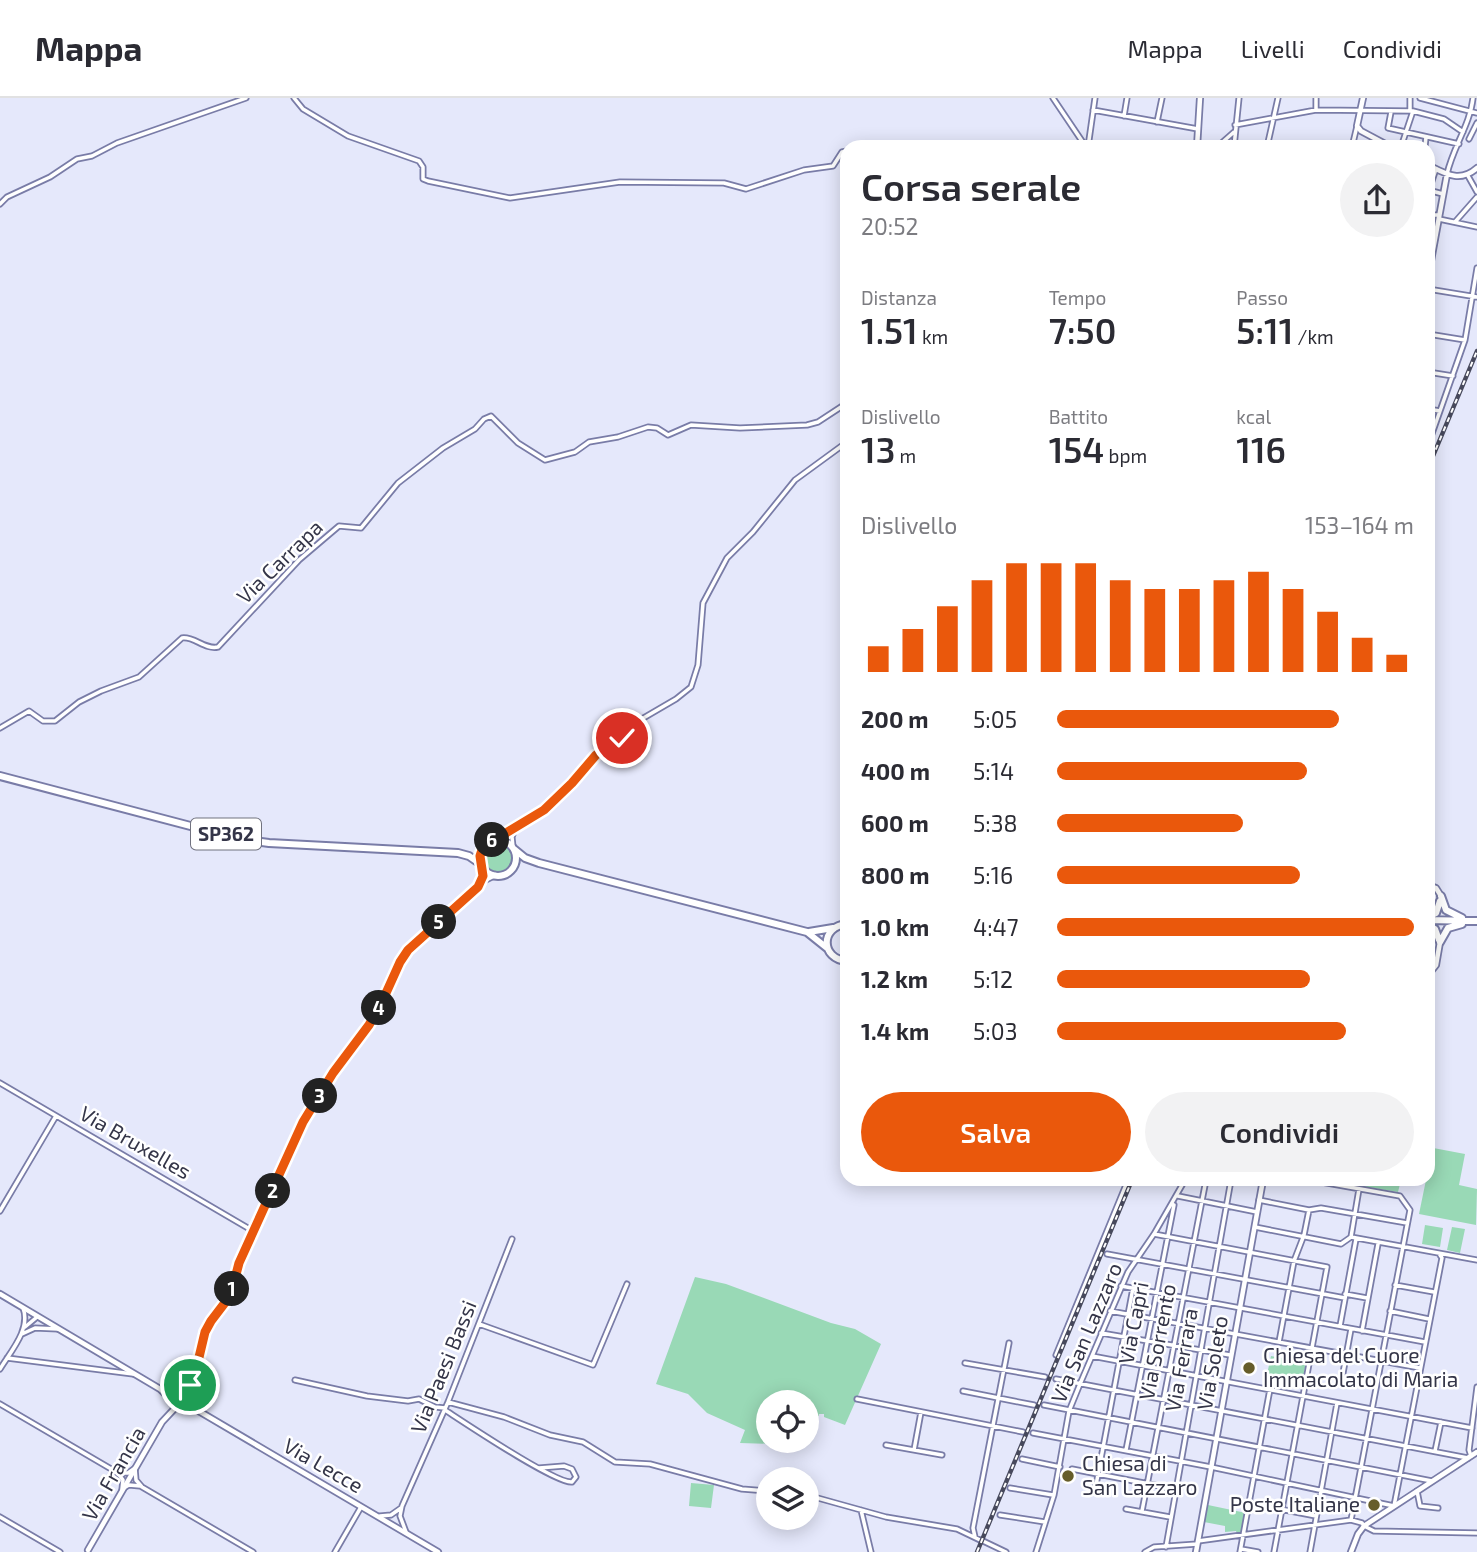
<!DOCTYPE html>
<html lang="it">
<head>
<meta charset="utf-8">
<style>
	body { margin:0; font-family:"Exo 2",sans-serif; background:#f2f2f3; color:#2b2b33; height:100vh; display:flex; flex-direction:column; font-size:26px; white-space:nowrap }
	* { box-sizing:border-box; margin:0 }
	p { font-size:23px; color:#7c7c81 }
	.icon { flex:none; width:38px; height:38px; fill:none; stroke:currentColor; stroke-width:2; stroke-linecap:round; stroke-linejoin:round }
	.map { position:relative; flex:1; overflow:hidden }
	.side { position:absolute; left:840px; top:42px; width:595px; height:1046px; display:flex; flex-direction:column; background:#fff; border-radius:21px; box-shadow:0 4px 18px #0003 }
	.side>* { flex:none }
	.buttons { position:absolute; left:756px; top:1292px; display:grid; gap:14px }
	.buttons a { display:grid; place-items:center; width:63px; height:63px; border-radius:50%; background:#fff; box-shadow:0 4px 18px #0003; font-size:35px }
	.pin { position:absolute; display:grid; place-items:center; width:60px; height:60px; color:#fff; margin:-30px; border:4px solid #fff; border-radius:50%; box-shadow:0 2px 7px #0007 }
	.km { position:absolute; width:35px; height:35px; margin:-18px; border-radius:50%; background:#222; color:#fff; font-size:19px; line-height:35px; text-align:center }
	.round { display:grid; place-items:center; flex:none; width:74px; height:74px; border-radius:37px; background:#f2f2f3 }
	.summary { display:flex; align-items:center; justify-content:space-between; height:119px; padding:0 21px }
	h1 { font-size:38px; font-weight:600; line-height:52px }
	.figures { display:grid; grid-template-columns:repeat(3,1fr); gap:10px; height:119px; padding:7px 21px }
	.figures div { display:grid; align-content:center }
	.figures b { font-size:35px; font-weight:600 }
	.figures small { font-size:19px; font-weight:400 }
	.figures p { font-size:19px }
	.chart { height:196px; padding:14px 21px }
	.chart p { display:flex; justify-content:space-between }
	.chart svg { width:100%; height:126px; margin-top:7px; stroke:#ea580c; stroke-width:6 }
	.cta { display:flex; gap:14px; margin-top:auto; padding:14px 21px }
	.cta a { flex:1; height:80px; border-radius:42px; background:#ea580c; color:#fff; font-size:28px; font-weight:600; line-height:80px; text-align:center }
	.cta a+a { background:#f2f2f3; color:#2b2b33 }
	ul { padding:0 21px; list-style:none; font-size:23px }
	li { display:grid; grid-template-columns:112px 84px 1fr; align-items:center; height:52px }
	li i { height:18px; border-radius:9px; background:#ea580c }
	header { display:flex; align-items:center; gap:42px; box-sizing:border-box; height:98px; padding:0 35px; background:#fff; border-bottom:2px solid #e1e1e2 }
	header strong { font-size:33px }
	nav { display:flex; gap:38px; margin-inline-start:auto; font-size:24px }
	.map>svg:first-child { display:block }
	.green { fill:#99d9b6 }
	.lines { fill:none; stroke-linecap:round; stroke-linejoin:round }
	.street-casing { stroke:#797ca7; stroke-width:7 }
	.secondary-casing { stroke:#797ca7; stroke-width:8 }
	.primary-casing { stroke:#797ca7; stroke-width:10 }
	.street { stroke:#fff; stroke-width:3.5 }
	.secondary { stroke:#fff; stroke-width:4.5 }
	.primary { stroke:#fff; stroke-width:6 }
	.rail-casing { stroke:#47495c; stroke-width:4.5 }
	.rail { stroke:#fff; stroke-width:2; stroke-dasharray:5; stroke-linecap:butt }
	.route-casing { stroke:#fff; stroke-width:14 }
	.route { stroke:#ea580c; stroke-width:9 }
	.poi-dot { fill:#665d2a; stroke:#fff; stroke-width:2.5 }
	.labels { text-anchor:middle; stroke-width:5; stroke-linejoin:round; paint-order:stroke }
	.shield { fill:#fff; stroke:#71727f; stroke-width:2 }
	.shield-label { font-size:19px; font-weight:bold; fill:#343548 }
	.street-label { font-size:21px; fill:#343548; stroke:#fff }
	.poi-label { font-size:21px; fill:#343548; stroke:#fff; text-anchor:start }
</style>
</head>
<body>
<header>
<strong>Mappa</strong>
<nav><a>Mappa</a><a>Livelli</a><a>Condividi</a></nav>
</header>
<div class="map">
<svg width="1477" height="1454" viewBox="0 0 1477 1454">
	<rect width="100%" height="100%" fill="#e5e8fb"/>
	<path class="green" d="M482 760a15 15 0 1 1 30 0a15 15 0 1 1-30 0Z
		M1428 1049 1465 1056 1459 1087 1477 1091 1476 1127 1419 1116 1426 1082H1428Z
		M1324 1082H1401L1398 1094Z
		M1425 1127 1443 1130 1440 1149 1422 1146Z
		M1452 1129 1465 1131 1460 1155 1447 1152Z
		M695 1179 726 1186 831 1225 855 1231 881 1246 845 1327 824 1319V1316H819V1318L807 1317V1304H768V1342H784L776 1346 740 1345 745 1332 707 1315 688 1296 656 1286Z
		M1271 1258 1306 1265 1301 1288 1266 1281Z
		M691 1385 714 1387 711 1410 689 1408Z
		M1208 1407 1246 1415 1242 1436H1237L1236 1433 1225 1434V1428L1204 1424Z"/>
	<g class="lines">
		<g class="street-casing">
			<path id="street" d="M294 0 303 11 348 38 419 63 423 69V81L428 83 510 100 620 84 724 85 746 91 804 72 833 68 842 54 847 53
				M1053 0 1086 49
				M1316 0V12
				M1410 0V13
				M1420 0 1477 15
				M1093 12 1198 31
				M1391 14 1388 30 1459 46
				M1124 18 1127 0
				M1157 24 1162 0
				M1235 27 1316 12 1413 13 1444 21 1463 34
				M1469 41 1477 25
				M1088 49 1095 0
				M1217 49 1234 34
				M1234 49 1239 0
				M1267 49 1278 0
				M1352 49 1357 28
				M1401 49 1413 13
				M1425 49 1426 39
				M1447 76C1453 49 1470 27 1473 0
				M1468 78 1477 94
				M1428 92 1443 96
				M1429 92 1436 71
				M0 106 7 99 50 79 77 61 92 58 117 45 246 0
				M1428 117H1439
				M1439 121 1477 129
				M1455 124 1477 99
				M1428 140 1435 141
				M1428 191 1477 199
				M1428 236 1465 242
				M1428 274 1453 278
				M1428 311 1440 313
				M1428 347 1465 242 1477 170
				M0 630 29 613 43 623H55L79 604 101 593 139 579 182 540C194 538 205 552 218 549L299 462 339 428 361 430 398 385 443 350 475 331 484 321 491 318 518 345 545 362 575 354 589 344 618 339 648 329 657 330 668 337 691 327 740 330 807 327 818 324 847 305
				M490 743 544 711 572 685 596 657 622 640 640 622 676 601 691 589 698 567 703 505 727 460 753 434 795 382 847 344
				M513 749 512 739 516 729
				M0 985 253 1133
				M1310 1082 1400 1098 1410 1112 1351 1422
				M1178 1098 1257 1114
				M1259 1102 1309 1112 1321 1110 1407 1125
				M0 1113 56 1018
				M1255 1129 1341 1146 1351 1139
				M1154 1136 1327 1169 1274 1454
				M1351 1139 1477 1162
				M1351 1139 1359 1091
				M1107 1156 1345 1200
				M1395 1187 1434 1194
				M1121 1188 1425 1244
				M1345 1196 1367 1200
				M1110 1213 1420 1270
				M1390 1213 1429 1221
				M479 1226 593 1267 627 1186
				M1340 1228 1356 1141
				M25 1229 37 1219
				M1362 1233 1378 1146
				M1101 1235 1230 1257
				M22 1236 35 1230 58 1231
				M1279 1244 1294 1163 1304 1137 1309 1112
				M1056 1257 1128 1082
				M1092 1258 1472 1330
				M7 1260 133 1276
				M965 1265 1045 1279
				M0 1271C11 1253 31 1231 23 1210
				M1343 1275 1351 1231
				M1056 1281 1468 1360
				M295 1282 367 1298 408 1303 419 1301 435 1309 445 1310
				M963 1293 1034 1307
				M857 1301 1023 1334
				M448 1304 504 1319 550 1337 583 1344 615 1364 650 1366 742 1391 768 1393
				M0 1306 118 1375H128L135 1370 136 1382 142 1389 253 1454
				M1044 1307 1432 1383
				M445 1312C465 1325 556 1386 572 1384L576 1379 572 1371 564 1368 539 1370
				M1033 1335 1211 1369 1394 1408 1442 1160 1440 1157
				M886 1347 942 1357
				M914 1352 921 1314
				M1126 1352 1174 1107
				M1435 1353 1441 1324
				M1471 1358 1469 1352 1477 1289
				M1022 1361 1060 1369
				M1072 1371 1175 1391
				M118 1375 123 1382 122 1391 129 1387 140 1388
				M1096 1387 1133 1190
				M1010 1390 1053 1397
				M1417 1393 1420 1408 1438 1410
				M807 1397 886 1419 957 1431 980 1442
				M1249 1405 1316 1418
				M1126 1411 1170 1419
				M861 1412 871 1454
				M1142 1413 1206 1082
				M1000 1417 1045 1424
				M380 1418 391 1417 401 1410
				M0 1419 60 1454
				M406 1434 400 1418 402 1408 448 1304 512 1141
				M975 1439 973 1430 1009 1245
				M983 1443 1006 1454
				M1198 1443 1351 1422 1362 1425 1364 1428 1374 1433 1477 1435
				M1166 1449 1231 1082
				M1241 1451 1258 1454
				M335 1454 361 1409
				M1036 1454 1054 1397 1069 1313 1080 1286 1128 1174 1154 1136 1185 1082
				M1145 1454 1154 1449 1197 1446
				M1240 1454 1270 1291
				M1310 1454 1337 1305"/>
		</g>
		<g class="secondary-casing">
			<path id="secondary" d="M1363 0 1357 28 1361 33 1391 49
				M1197 49 1200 0
				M1428 67C1446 76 1460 85 1477 70
				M1428 179 1447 76
				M480 785 483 770
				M1428 787 1436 790 1441 798
				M1428 877 1436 867 1440 844
				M0 1196 160 1291 170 1301
				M170 1301a7 7 0 1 1 14 0a7 7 0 1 1-14 0Z
				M184 1298 196 1272 205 1234 211 1223 227 1202 233 1188 239 1165 304 1025 333 976 369 927 382 904 400 864 408 852 483 783 495 777
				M180 1308 197 1312 438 1454
				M192 1310 190 1301 193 1280
				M88 1452 162 1324 177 1308
				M1196 1454 1263 1082
				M1351 1454 1358 1436 1364 1428 1477 1354"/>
		</g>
		<g class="primary-casing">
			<path id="primary" d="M0 678 240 741 269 745 458 755 469 758 482 767
				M480 760a18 18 0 1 1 36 0a18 18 0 1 1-36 0Z
				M514 751 525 760 539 765 807 834 827 850
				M1441 798 1446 812 1462 820
				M1428 819 1436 815 1440 803
				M1428 822 1477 823
				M847 826C820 828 820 861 847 863
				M1428 827 1435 831 1439 842
				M809 834 833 830
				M1440 844 1448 830 1462 826"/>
		</g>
		<use href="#street" class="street"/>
		<use href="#secondary" class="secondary"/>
		<use href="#primary" class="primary"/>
		<g class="rail-casing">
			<path id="rail" d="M1428 370 1477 253
				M977 1454 1132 1082"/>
		</g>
		<use href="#rail" class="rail"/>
	</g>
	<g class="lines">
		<g class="route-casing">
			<path id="route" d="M190 1287 196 1272 205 1234 211 1223 227 1202 233 1188 239 1165 303 1024 333 975 369 927 382 904 400 864 408 852 478 789 483 778 480 758 483 749 544 712 572 685 596 657 622 640"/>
		</g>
		<use href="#route" class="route"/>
	</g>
	<g class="poi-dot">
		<circle cx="1249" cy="1270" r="7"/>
		<circle cx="1068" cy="1378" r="7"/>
		<circle cx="1374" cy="1407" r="7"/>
	</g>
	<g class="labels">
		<rect class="shield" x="191" y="720.5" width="70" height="31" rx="5"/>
		<g class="shield-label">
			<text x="226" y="743">SP362</text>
		</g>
		<g class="street-label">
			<text transform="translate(280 464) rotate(-44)" y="7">Via Carrapa</text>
			<text transform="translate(135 1045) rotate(30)" y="7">Via Bruxelles</text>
			<text transform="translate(1134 1225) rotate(-79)" y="7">Via Capri</text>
			<text transform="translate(1087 1235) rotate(-67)" y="7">Via San Lazzaro</text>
			<text transform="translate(1158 1244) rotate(-79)" y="7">Via Sorrento</text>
			<text transform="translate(1182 1262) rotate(-80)" y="7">Via Ferrara</text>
			<text transform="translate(1213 1265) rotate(-80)" y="7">Via Soleto</text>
			<text transform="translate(444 1269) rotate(-68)" y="7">Via Paesi Bassi</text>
			<text transform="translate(323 1368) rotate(30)" y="7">Via Lecce</text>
			<text transform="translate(114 1376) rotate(-60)" y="7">Via Francia</text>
		</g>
		<g class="poi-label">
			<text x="1263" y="1265">Chiesa del Cuore<tspan x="1263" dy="24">Immacolato di Maria</tspan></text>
			<text x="1082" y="1373">Chiesa di<tspan x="1082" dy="24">San Lazzaro</tspan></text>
			<text x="1360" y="1414" text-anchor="end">Poste Italiane</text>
		</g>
	</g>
</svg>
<div class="buttons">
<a><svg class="icon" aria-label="locate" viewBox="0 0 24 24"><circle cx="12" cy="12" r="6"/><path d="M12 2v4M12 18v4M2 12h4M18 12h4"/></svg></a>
<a><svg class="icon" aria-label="layers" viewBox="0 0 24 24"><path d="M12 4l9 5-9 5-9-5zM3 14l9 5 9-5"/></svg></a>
</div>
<div class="pin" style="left:190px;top:1287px;background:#1e9e55"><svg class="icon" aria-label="arrive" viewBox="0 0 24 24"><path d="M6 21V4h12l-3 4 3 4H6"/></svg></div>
<div class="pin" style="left:622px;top:640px;background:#d93025"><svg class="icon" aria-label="check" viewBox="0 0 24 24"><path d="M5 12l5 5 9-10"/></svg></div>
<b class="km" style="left:232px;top:1191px">1</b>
<b class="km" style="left:273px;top:1093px">2</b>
<b class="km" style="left:320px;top:998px">3</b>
<b class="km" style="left:379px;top:910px">4</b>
<b class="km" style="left:439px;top:824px">5</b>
<b class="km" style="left:492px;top:742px">6</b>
<section class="side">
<div class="summary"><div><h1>Corsa serale</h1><p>20:52</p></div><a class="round"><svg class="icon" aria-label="share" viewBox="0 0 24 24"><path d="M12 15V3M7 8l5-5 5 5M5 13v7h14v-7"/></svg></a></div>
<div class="figures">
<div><p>Distanza</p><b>1.51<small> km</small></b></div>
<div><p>Tempo</p><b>7:50</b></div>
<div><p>Passo</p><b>5:11<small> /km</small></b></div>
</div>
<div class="figures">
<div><p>Dislivello</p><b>13<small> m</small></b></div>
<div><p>Battito</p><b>154<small> bpm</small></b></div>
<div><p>kcal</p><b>116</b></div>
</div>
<div class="chart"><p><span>Dislivello</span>153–164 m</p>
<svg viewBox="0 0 160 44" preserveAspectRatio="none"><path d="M5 44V35M15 44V29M25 44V21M35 44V12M45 44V6M55 44V6M65 44V6M75 44V12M85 44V15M95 44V15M105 44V12M115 44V9M125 44V15M135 44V23M145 44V32M155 44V38"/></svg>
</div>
<ul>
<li><b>200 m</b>5:05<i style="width:79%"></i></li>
<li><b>400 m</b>5:14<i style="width:70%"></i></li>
<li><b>600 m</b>5:38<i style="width:52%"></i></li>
<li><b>800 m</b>5:16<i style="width:68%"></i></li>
<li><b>1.0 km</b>4:47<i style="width:100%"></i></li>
<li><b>1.2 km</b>5:12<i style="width:71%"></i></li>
<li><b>1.4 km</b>5:03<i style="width:81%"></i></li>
</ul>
<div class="cta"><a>Salva</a><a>Condividi</a></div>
</section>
</div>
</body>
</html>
